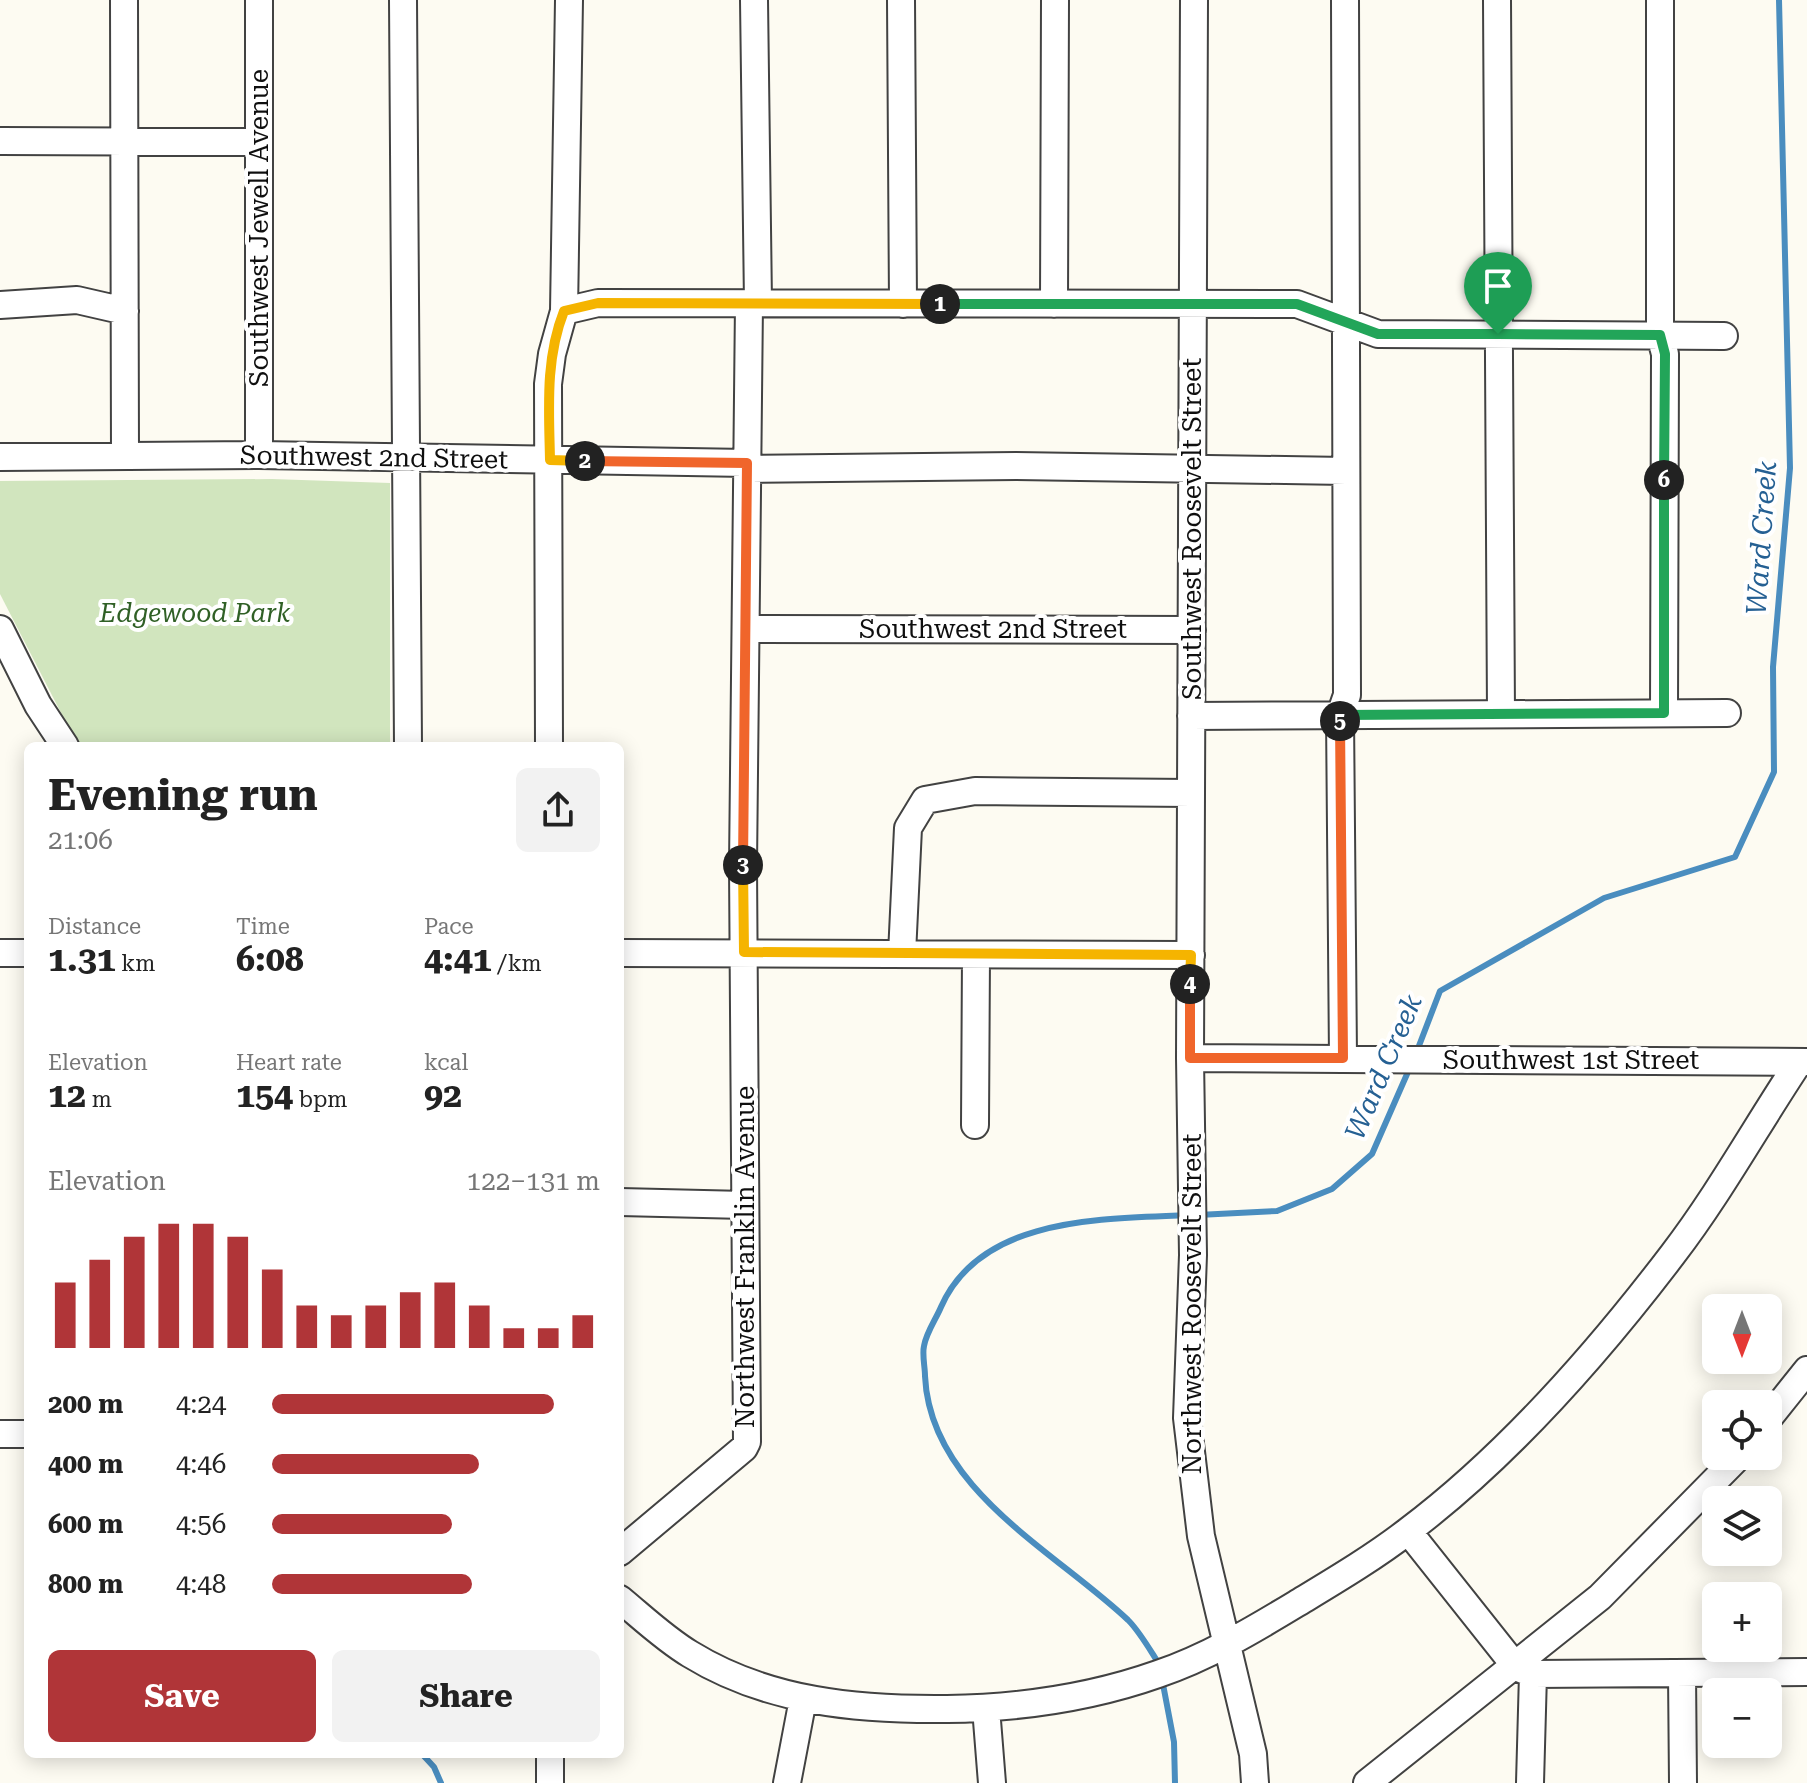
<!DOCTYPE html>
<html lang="en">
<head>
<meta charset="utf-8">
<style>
	body { margin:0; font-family:"Roboto Serif",serif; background:#f2f2f2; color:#222; height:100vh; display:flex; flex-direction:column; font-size:30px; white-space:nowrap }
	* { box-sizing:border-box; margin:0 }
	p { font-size:26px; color:#767676 }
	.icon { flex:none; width:44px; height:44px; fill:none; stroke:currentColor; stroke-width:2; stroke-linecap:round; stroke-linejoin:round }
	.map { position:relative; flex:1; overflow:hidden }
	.panel { position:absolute; left:24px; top:742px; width:600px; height:1016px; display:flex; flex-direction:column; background:#fff; border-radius:12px; box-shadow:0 4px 20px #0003 }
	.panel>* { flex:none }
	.needle { width:52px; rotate:180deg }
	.tools { position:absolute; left:1702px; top:1294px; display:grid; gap:16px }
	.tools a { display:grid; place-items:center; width:80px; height:80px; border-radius:12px; background:#fff; box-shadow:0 4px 20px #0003; font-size:40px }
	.pin { position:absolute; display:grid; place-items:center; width:68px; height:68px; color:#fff; margin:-82px -34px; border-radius:50% 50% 50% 0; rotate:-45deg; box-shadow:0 0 8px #0007 }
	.pin .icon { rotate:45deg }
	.km { position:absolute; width:40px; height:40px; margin:-20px; border-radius:50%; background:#222; color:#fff; font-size:22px; line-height:40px; text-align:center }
	.round { display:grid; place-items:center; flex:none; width:84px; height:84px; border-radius:12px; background:#f2f2f2 }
	.summary { display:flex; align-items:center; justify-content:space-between; height:136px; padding:0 24px }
	h1 { font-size:44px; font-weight:700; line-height:60px }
	.stats { display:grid; grid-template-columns:repeat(3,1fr); gap:12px; height:136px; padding:8px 24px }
	.stats div { display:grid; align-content:center }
	.stats b { font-size:34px; font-weight:700 }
	.stats small { font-size:22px; font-weight:400 }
	.stats p { font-size:22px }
	.chart { height:224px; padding:16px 24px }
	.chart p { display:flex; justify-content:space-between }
	.chart svg { width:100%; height:144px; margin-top:8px; stroke:#b03538; stroke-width:6 }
	.button { display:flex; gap:16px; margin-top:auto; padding:16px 24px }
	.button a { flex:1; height:92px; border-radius:12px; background:#b03538; color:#fff; font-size:32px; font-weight:700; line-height:92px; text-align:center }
	.button a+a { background:#f2f2f2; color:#222 }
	ul { padding:0 24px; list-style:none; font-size:26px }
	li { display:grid; grid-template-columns:128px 96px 1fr; align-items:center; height:60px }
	li i { height:20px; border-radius:10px; background:#b03538 }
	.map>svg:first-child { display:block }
	.green { fill:#d1e5be }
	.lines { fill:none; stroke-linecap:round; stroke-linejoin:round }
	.stream { stroke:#4a8dbf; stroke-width:6 }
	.minor-casing { stroke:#424242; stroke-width:30 }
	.minor { stroke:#fff; stroke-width:26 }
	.split-1-casing { stroke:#fff; stroke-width:16 }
	.split-2-casing { stroke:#fff; stroke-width:16 }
	.split-3-casing { stroke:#fff; stroke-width:16 }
	.split-4-casing { stroke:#fff; stroke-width:16 }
	.split-5-casing { stroke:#fff; stroke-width:16 }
	.split-6-casing { stroke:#fff; stroke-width:16 }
	.split-7-casing { stroke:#fff; stroke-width:16 }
	.split-1 { stroke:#22a559; stroke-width:10 }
	.split-2 { stroke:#f5b400; stroke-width:10 }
	.split-3 { stroke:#f0652b; stroke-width:10 }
	.split-4 { stroke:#f5b400; stroke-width:10 }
	.split-5 { stroke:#f0652b; stroke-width:10 }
	.split-6 { stroke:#22a559; stroke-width:10 }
	.split-7 { stroke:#22a559; stroke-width:10 }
	.labels { text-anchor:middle; stroke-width:8; stroke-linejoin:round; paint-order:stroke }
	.street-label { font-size:26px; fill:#0f0f0f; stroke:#fff }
	.park-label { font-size:26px; font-style:italic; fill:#306026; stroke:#fff }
	.water-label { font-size:28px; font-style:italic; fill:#256093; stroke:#fff }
</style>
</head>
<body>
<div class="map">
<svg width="1807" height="1783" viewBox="0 0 1807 1783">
	<rect width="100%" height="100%" fill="#fdfbf2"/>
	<path class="green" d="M272 479 390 483V746H78L0 594V481Z"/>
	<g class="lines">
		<path class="stream" d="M1417 1051 1440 991 1604 898 1735 857 1774 772 1773 667 1790 468 1779 0
			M1198 1215 1277 1211 1332 1189 1372 1154 1411 1065
			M1159 1664C1150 1650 1140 1632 1128 1620 1055 1551 930 1489 925 1376 925 1367 922 1355 924 1346 926 1333 936 1319 941 1307 981 1216 1103 1219 1187 1215
			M1162 1679 1174 1742 1175 1783
			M422 1754 434 1767 441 1783"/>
		<g class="minor-casing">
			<path id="minor" d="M124 0 125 456
				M259 0V455
				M403 0 408 746
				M754 0 758 303
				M901 0 903 304
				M1194 0 1190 1058 1193 1255 1187 1418 1201 1536 1253 1754 1255 1783
				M1497 0 1501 714
				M1660 0V335L1665 354 1664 713
				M0 141 259 142
				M1054 304 1055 0
				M0 305 77 300 125 311
				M564 311 598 303 1297 304 1378 334 1724 336
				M0 457 259 455 747 463
				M747 469 1016 466 1346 471
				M0 629 38 705 65 746
				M746 629 1192 630
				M1191 716 1727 713
				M549 746 548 384 552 354 564 311 569 0
				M0 953H28
				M620 953 1191 955
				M902 954 908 828 925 800 975 791 1191 793
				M1190 1058 1807 1062
				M1343 1058 1340 715 1347 695 1345 0
				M975 1125 976 955
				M620 1202 745 1205
				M1768 1419 1807 1370
				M0 1434H28
				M1408 1531 1516 1667 1533 1674 1807 1672
				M620 1552 744 1448 747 1442 743 866 749 303
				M620 1599C643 1618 665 1639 690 1654 768 1702 858 1710 947 1709 1018 1708 1090 1698 1158 1674 1206 1658 1253 1630 1296 1604 1334 1581 1373 1558 1408 1531 1509 1455 1597 1354 1673 1254 1719 1194 1757 1125 1799 1062
				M1682 1673 1683 1783
				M986 1708 992 1783
				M550 1783V1754
				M787 1783 803 1699
				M1367 1783 1600 1597 1739 1456
				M1530 1783 1533 1674"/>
		</g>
		<use href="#minor" class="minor"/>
	</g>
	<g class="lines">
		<g class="split-1-casing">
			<path id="split-1" d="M940 304H1297L1378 334H1498"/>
		</g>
		<g class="split-2-casing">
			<path id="split-2" d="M585 461 550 460C549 409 545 359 564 311L598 303 940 304"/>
		</g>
		<g class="split-3-casing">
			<path id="split-3" d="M585 461 747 463 743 865"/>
		</g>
		<g class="split-4-casing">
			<path id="split-4" d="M743 865 744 952 1191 955 1190 984"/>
		</g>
		<g class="split-5-casing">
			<path id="split-5" d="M1190 984V1058H1343L1340 721"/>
		</g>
		<g class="split-6-casing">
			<path id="split-6" d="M1340 721V715L1664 713V480"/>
		</g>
		<g class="split-7-casing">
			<path id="split-7" d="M1498 334 1660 335 1665 354 1664 480"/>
		</g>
		<use href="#split-1" class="split-1"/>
		<use href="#split-2" class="split-2"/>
		<use href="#split-3" class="split-3"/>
		<use href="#split-4" class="split-4"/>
		<use href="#split-5" class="split-5"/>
		<use href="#split-6" class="split-6"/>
		<use href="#split-7" class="split-7"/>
	</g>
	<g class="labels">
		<g class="street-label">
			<text transform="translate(259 228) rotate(-90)" y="9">Southwest Jewell Avenue</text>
			<text transform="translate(374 457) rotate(1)" y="9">Southwest 2nd Street</text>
			<text transform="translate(1192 529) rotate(-90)" y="9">Southwest Roosevelt Street</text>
			<text x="993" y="638">Southwest 2nd Street</text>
			<text x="1571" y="1069">Southwest 1st Street</text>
			<text transform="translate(745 1257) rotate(-90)" y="9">Northwest Franklin Avenue</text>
			<text transform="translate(1192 1304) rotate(-90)" y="9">Northwest Roosevelt Street</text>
		</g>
		<g class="park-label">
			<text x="195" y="622">Edgewood Park</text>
		</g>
		<g class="water-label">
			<text transform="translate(1761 538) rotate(-86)" y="10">Ward Creek</text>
			<text transform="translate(1383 1067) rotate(-67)" y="10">Ward Creek</text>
		</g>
	</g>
</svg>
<div class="tools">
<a><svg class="needle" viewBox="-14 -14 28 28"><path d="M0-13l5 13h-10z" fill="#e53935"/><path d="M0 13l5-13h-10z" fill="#767676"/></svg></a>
<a><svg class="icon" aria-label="locate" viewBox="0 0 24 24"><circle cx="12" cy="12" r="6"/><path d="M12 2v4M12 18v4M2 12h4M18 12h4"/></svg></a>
<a><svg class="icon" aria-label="layers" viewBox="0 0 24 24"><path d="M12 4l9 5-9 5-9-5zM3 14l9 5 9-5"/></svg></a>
<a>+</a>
<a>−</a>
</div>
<div class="pin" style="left:1498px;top:334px;background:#1e9e55"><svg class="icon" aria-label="arrive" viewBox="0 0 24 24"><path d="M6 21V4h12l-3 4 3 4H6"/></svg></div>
<b class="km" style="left:940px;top:304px">1</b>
<b class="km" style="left:585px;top:461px">2</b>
<b class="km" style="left:743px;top:865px">3</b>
<b class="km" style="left:1190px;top:984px">4</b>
<b class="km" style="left:1340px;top:721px">5</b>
<b class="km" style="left:1664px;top:480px">6</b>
<section class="panel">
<div class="summary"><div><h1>Evening run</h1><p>21:06</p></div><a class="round"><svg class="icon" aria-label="share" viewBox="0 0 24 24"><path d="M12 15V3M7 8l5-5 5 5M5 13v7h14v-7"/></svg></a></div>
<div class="stats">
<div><p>Distance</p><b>1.31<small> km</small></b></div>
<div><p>Time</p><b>6:08</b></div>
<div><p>Pace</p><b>4:41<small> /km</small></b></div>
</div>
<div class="stats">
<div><p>Elevation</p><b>12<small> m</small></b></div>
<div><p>Heart rate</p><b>154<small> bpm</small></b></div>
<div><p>kcal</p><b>92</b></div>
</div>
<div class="chart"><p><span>Elevation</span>122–131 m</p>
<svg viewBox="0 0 160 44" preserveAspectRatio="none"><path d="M5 44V24M15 44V17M25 44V10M35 44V6M45 44V6M55 44V10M65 44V20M75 44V31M85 44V34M95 44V31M105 44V27M115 44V24M125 44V31M135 44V38M145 44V38M155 44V34"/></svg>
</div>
<ul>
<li><b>200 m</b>4:24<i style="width:86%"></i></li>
<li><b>400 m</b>4:46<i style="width:63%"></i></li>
<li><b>600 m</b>4:56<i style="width:55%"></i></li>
<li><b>800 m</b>4:48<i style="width:61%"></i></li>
</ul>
<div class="button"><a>Save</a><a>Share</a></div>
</section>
</div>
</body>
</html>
